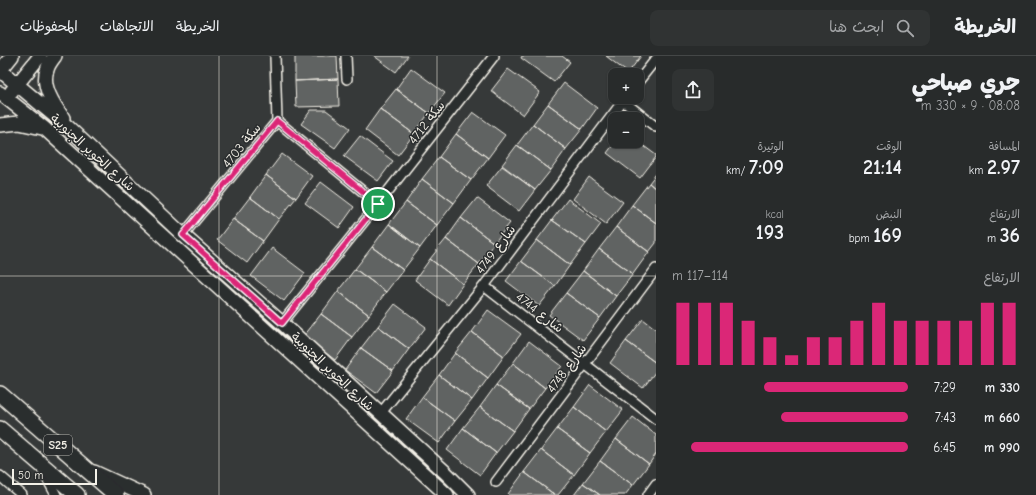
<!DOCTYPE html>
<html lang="ar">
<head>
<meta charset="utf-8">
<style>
	body { margin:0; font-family:"Comic Neue","Playpen Sans Arabic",sans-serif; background:#303333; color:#f1f3f6; direction:rtl; height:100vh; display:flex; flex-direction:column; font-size:15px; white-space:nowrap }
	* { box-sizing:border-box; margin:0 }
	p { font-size:13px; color:#a5a7a9 }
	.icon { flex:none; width:22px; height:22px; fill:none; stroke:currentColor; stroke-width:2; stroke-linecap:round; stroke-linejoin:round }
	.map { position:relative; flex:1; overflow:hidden; direction:ltr }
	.details { display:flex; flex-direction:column; background:#282b2b; width:380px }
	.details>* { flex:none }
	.fabs { position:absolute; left:608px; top:12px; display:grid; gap:8px }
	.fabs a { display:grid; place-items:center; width:36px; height:36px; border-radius:8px; background:#282b2b; box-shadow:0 1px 3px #0004,0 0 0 1px #444747; font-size:20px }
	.scale { position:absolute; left:12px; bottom:10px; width:85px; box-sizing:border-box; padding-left:4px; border:2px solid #f4f1e8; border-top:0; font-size:11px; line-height:14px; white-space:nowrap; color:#f4f1e8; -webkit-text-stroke:3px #2a2d2e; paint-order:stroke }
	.pin { position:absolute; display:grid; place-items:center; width:34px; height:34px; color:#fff; margin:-17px; border:2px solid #fff; border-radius:50%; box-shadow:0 1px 4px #0007 }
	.round { display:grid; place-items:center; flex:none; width:42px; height:42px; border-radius:8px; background:#303333 }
	.overview { display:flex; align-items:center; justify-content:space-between; height:68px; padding:0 16px }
	h1 { font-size:22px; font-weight:800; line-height:30px }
	.figures { display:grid; grid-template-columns:repeat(3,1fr); gap:6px; height:68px; padding:4px 16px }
	.figures div { display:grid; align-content:center }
	.figures b { font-size:20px; font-weight:800 }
	.figures small { font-size:11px; font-weight:400 }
	.figures p { font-size:11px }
	.chart { height:112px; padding:8px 16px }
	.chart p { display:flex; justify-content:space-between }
	.chart svg { width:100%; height:72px; margin-top:4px; stroke:#db2777; stroke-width:6 }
	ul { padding:0 16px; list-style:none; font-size:13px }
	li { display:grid; grid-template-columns:64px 48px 1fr; align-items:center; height:30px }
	li i { height:10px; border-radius:5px; background:#db2777 }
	header { display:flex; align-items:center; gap:24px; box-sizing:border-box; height:56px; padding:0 20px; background:#282b2b; border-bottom:1px solid #444747 }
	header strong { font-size:19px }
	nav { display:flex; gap:22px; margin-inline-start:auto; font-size:14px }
	.search { width:280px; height:36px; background:#303333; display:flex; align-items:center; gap:10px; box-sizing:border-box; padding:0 14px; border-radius:8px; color:#a5a7a9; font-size:15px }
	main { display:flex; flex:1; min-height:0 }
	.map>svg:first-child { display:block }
	.building { fill:#616362; stroke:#f4f1e8 }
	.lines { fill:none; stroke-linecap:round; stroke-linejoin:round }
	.street-casing { stroke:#f4f1e8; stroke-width:12 }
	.secondary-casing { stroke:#f4f1e8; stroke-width:16 }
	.primary-casing { stroke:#f4f1e8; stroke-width:18 }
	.street { stroke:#2a2d2e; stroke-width:9 }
	.secondary { stroke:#2a2d2e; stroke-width:13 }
	.primary { stroke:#2a2d2e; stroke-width:15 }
	.route-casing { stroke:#fff; stroke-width:8 }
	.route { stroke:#db2777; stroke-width:5 }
	.grid { fill:none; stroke:#f4f1e8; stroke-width:1; stroke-opacity:0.55 }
	.labels { text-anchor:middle; stroke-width:3; stroke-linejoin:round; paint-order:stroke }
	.shield { fill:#2a2d2e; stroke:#b7b6b0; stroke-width:1 }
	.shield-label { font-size:12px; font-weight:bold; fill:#f4f1e8 }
	.street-label { font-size:13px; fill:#f4f1e8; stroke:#2a2d2e }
</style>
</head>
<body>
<header>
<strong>الخريطة</strong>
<div class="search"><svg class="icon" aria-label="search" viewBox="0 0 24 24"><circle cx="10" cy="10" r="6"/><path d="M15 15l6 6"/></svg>ابحث هنا</div>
<nav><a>الخريطة</a><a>الاتجاهات</a><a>المحفوظات</a></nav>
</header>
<main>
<section class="details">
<div class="overview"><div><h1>جري صباحي</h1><p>08:08 · 9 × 330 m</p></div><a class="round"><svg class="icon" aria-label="share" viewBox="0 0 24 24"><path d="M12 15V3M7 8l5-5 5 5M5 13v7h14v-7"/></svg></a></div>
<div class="figures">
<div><p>المسافة</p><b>2.97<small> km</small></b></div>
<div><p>الوقت</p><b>21:14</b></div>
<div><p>الوتيرة</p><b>7:09<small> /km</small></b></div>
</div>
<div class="figures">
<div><p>الارتفاع</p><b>36<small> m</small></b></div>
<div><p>النبض</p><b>169<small> bpm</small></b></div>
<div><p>kcal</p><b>193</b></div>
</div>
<div class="chart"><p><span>الارتفاع</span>114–117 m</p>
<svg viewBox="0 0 160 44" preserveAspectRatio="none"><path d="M5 44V6M15 44V6M25 44V6M35 44V17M45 44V27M55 44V38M65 44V27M75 44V27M85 44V17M95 44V6M105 44V17M115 44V17M125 44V17M135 44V17M145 44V6M155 44V6"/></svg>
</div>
<ul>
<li><b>330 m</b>7:29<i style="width:61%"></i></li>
<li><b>660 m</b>7:43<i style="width:54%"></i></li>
<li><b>990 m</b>6:45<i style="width:92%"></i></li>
</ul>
</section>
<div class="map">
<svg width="656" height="439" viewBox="0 0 656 439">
	<rect width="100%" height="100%" fill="#363939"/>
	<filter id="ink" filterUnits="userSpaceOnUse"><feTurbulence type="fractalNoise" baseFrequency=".025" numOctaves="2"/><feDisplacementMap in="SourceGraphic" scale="8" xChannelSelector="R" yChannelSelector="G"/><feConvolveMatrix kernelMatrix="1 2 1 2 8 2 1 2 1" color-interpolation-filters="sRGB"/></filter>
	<g filter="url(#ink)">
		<path class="building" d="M295 0H337L338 23 295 25Z
			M374 0H408L396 16Z
			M522 0H562L570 6 554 26 521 2Z
			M606 0H641L628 17Z
			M411 12 445 37 429 57 396 33Z
			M508 13 540 36 523 59 491 35Z
			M338 23 339 50 296 51 295 25Z
			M564 27 597 52 582 73 548 48Z
			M396 33 429 57 414 78 380 53Z
			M548 48 582 73 566 93 533 68Z
			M380 53 414 78 398 99 365 74Z
			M311 54H326L350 72 335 92 301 68Z
			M473 56 505 79 488 102 456 78Z
			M533 68 566 93 551 114 517 89Z
			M456 78 488 102 471 124 439 101Z
			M360 80 393 105 378 125 344 100Z
			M616 85H637L656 99V101L640 122 607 97Z
			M517 89 551 114 535 134 502 109Z
			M282 98 312 120 296 142 266 119Z
			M439 101 471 124 454 147 422 123Z
			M502 110 535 134 519 155 486 130Z
			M656 118V133L649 127Z
			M266 119 296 142 279 163 250 141Z
			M589 121 623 146 606 168 573 143Z
			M422 123 454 147 437 169 406 146Z
			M321 126 354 151 339 172 305 147Z
			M649 127 656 133V167L632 149Z
			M250 141 279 163 263 185 233 163Z
			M477 142 510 167 494 187 461 162Z
			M568 143 601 168 586 188 552 164Z
			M406 146 437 169 420 192 389 168Z
			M632 149 656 167V187L649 196 616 171Z
			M461 162 494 187 479 208 446 183Z
			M233 163 263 185 247 207 217 184Z
			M552 164 586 188 570 209 537 184Z
			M389 168 420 192 403 214 372 191Z
			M616 171 649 196 633 218 599 193Z
			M446 183 479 208 463 228 430 203Z
			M537 184 570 209 555 230 521 205Z
			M372 191 403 214 386 236 355 213Z
			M272 192 305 217 284 245 251 220Z
			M599 193 633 218 616 240 583 215Z
			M430 203 463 228 448 249 415 224Z
			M521 205 555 230 539 250 506 225Z
			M355 213 386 236 369 259 338 235Z
			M583 215 616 240 600 262 566 237Z
			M338 235 369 259 352 281 321 258Z
			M566 237 600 262 583 284 549 259Z
			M395 248 426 271 409 293 378 270Z
			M488 254 521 278 504 300 472 276Z
			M321 258 352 281 335 304 304 280Z
			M643 263 656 273V307L626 285Z
			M378 270 409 293 393 315 361 292Z
			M472 276 504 300 488 322 455 297Z
			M529 285 562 310 545 332 513 307Z
			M626 285 656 307V315L643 332 610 307Z
			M361 292 393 315 376 337 345 314Z
			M455 297 488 322 472 344 439 319Z
			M513 307 545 332 529 353 496 329Z
			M439 319 472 344 455 365 422 341Z
			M496 329 529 353 513 375 480 351Z
			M590 329 623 354 606 376 574 351Z
			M422 341 455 365 439 387 406 363Z
			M480 351 513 375 496 397 463 372Z
			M574 351 606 376 590 397 557 373Z
			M633 361 656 379V398L649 408 616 383Z
			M463 372 496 397 480 419 447 394Z
			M557 373 590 397 574 419 541 394Z
			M616 383 649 408 633 429 600 405Z
			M541 394 574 419 558 439H555L524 416Z
			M600 405 633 429 625 439H600L583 427Z
			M524 416 555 439H510L508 438Z
			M583 427 600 439H574Z"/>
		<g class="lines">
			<g class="street-casing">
				<path id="street" d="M346 0 347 23
					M637 27 656 3
					M623 45 656 71
					M277 65 378 148
					M183 179 277 65 275 0
					M484 230 656 363
					M282 267 378 148 494 0
					M380 358 484 230 626 41
					M43 415 56 439
					M0 420 22 439
					M496 426 656 213
					M648 439 656 428"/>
			</g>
			<g class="secondary-casing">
				<path id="secondary" d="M55 0C52 4 48 9 47 14 41 30 54 49 63 62
					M0 15 12 0
					M1 15 69 72 183 179 282 267 445 416 468 439
					M11 36 40 0
					M0 37 44 72 447 439
					M0 69 19 67 42 72
					M94 416 144 439"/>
			</g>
			<g class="primary-casing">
				<path id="primary" d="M0 338 116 439
					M0 373 77 439"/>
			</g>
			<use href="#street" class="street"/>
			<use href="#secondary" class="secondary"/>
			<use href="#primary" class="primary"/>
		</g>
	</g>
	<g class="lines" filter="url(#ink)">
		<g class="route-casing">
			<path id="route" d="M277 65 378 148 282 267 183 179Z"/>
		</g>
		<use href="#route" class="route"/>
	</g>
	<path class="grid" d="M219 0V439M437 0V439M0 220H656"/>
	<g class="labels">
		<rect class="shield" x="44" y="379" width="28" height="20" rx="3"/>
		<g class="shield-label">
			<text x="58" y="393">S25</text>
		</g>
		<g class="street-label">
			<text transform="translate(426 66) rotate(-52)" y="5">سكة 4712</text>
			<text transform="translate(241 89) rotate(-51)" y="5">4703 سكة</text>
			<text transform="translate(93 96) rotate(42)" y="5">شارع الخوير الجنوبية</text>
			<text transform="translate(495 193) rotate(-53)" y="5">4749 شارع</text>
			<text transform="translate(540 256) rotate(38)" y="5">4744 شارع</text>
			<text transform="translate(566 312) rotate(-53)" y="5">4748 شارع</text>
			<text transform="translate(333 315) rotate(43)" y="5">شارع الخوير الجنوبية</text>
		</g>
	</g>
</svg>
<div class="fabs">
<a>+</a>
<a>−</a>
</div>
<div class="scale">50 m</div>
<div class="pin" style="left:378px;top:148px;background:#1e9e55"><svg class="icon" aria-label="arrive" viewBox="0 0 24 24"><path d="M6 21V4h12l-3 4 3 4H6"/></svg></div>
</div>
</main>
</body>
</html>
